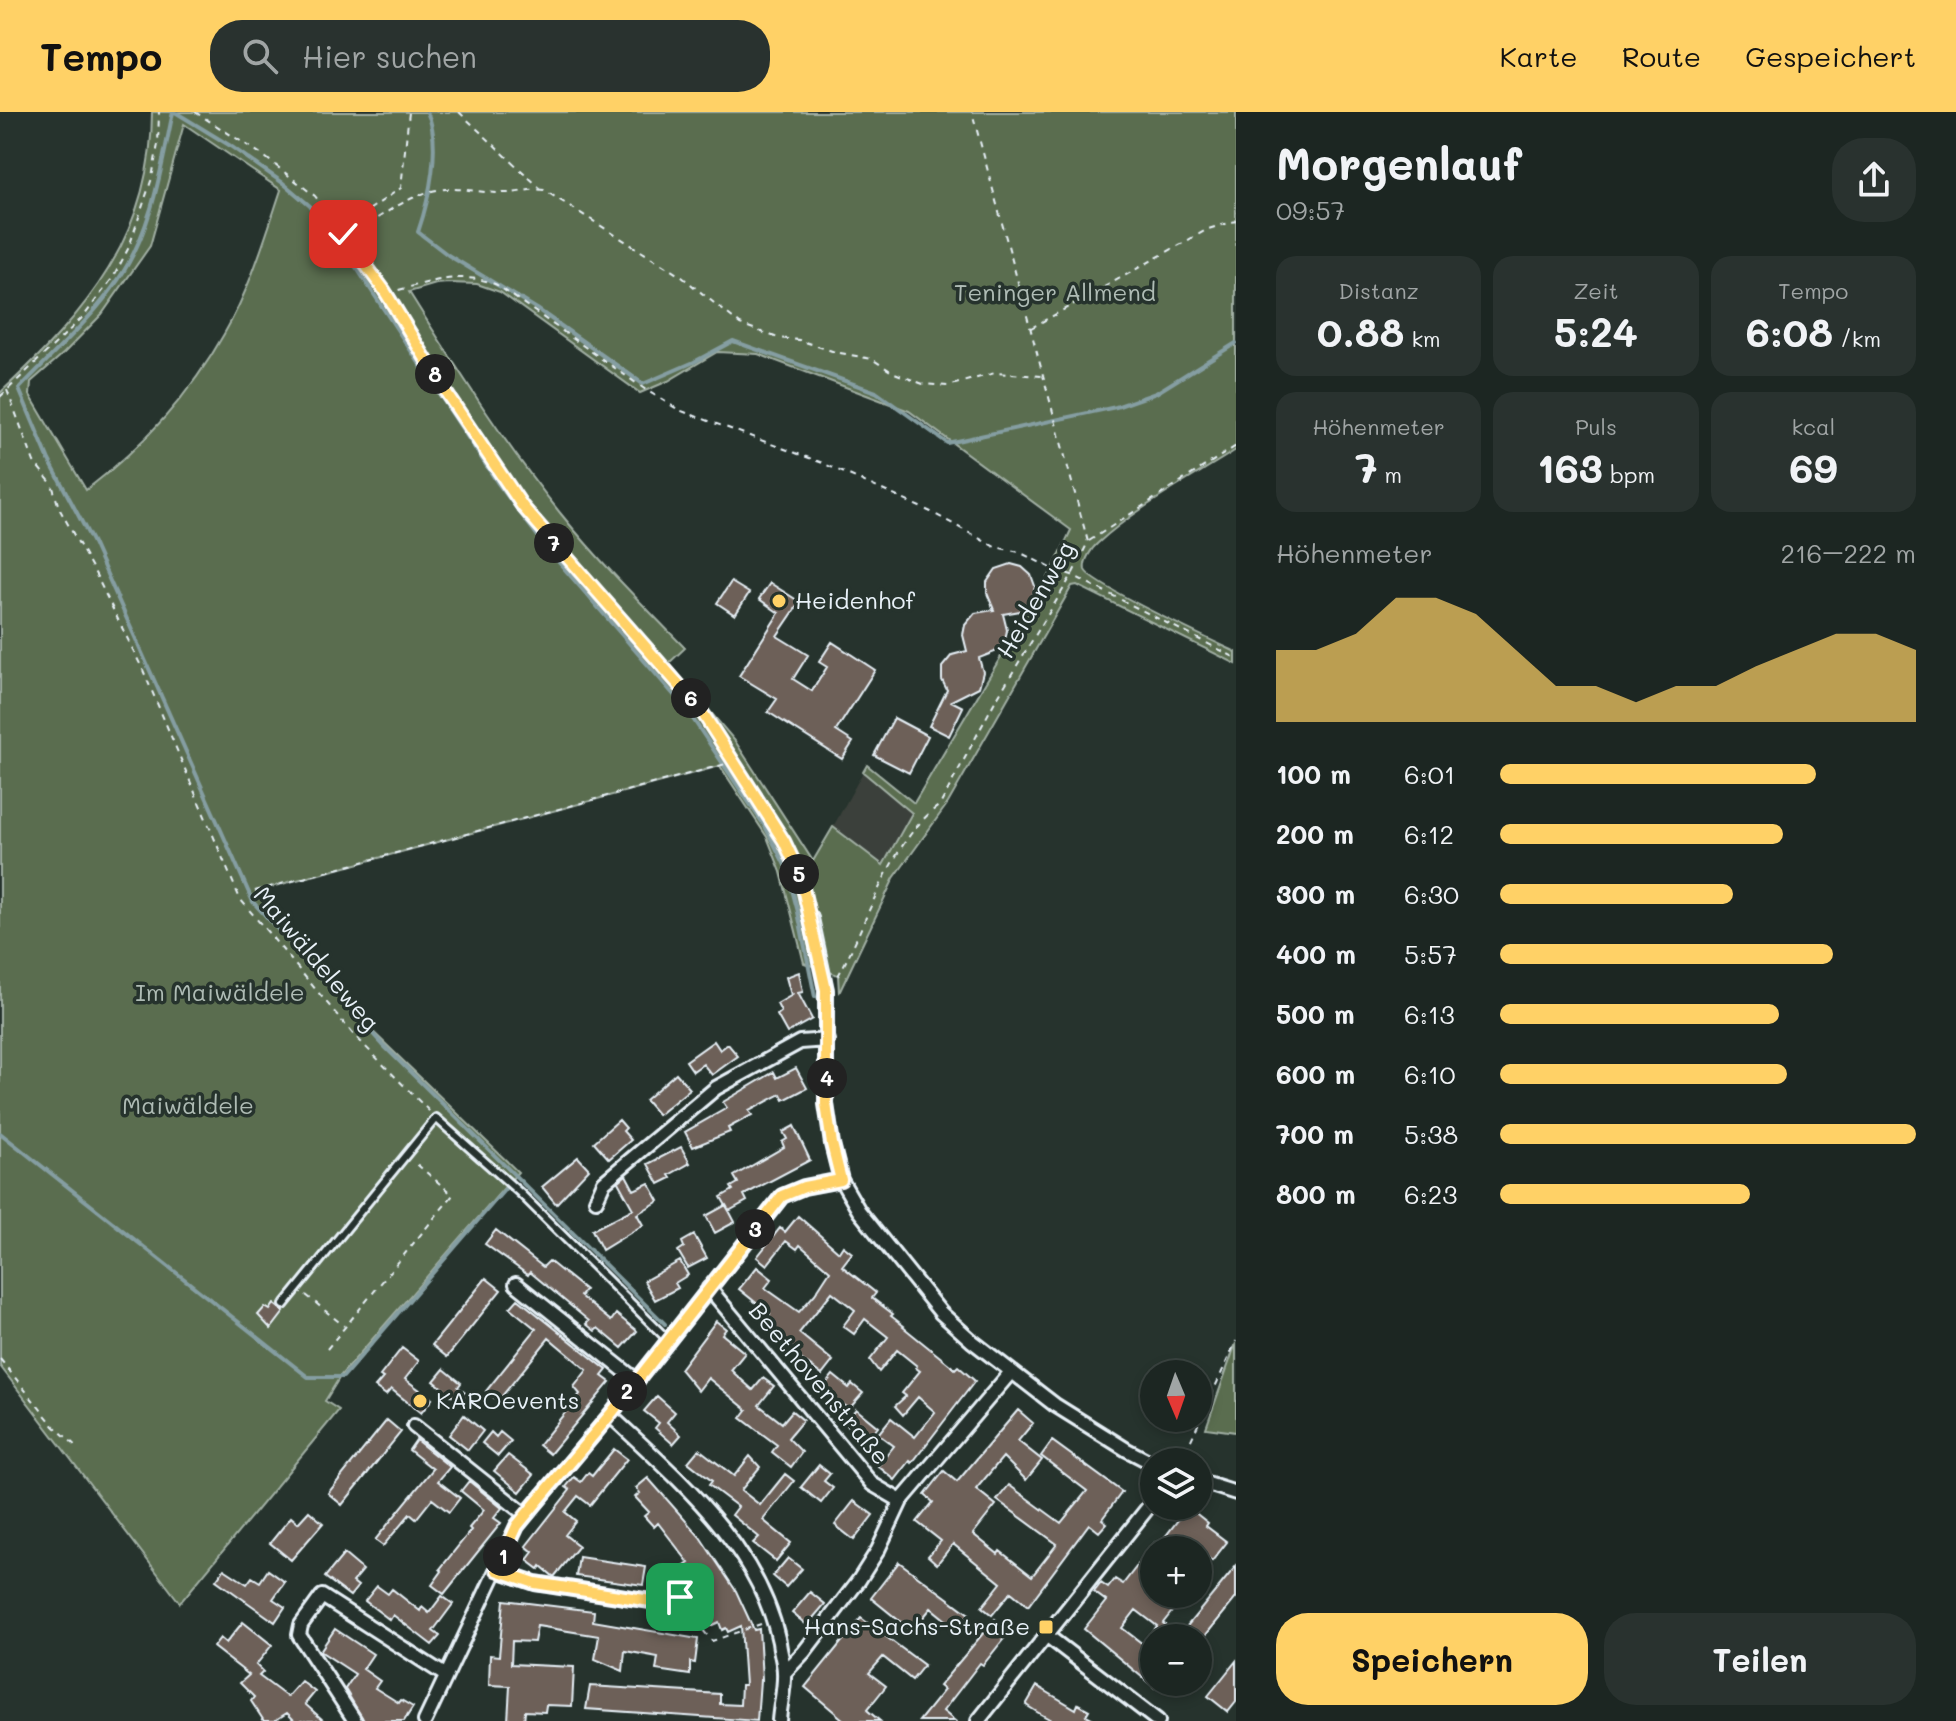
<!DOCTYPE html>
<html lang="de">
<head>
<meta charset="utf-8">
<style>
	body { margin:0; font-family:Mali,sans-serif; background:#29322f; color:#f1f3f6; height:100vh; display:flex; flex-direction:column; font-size:30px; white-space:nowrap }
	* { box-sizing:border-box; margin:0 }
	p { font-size:26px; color:#a0a5a5 }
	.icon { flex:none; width:44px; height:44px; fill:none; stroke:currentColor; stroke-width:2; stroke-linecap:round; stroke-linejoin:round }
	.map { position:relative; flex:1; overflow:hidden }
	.drawer { display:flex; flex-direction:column; background:#1c2622; width:720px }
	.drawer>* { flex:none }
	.needle { width:52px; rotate:178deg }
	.fabs { position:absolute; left:1140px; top:1248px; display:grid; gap:16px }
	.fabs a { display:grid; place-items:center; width:72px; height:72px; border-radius:50%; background:#1c2622; box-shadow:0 4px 12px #0003,0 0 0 2px #3a4340; font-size:40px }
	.pin { position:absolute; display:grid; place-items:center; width:68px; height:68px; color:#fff; margin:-34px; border-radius:16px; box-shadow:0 4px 12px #0006 }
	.km { position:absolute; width:40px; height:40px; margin:-20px; border-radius:50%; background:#222; color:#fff; font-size:22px; line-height:40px; text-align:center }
	.round { display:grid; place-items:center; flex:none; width:84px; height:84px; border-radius:32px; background:#29322f }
	.head { display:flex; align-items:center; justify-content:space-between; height:136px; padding:0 40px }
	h1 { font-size:44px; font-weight:800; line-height:60px }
	.stats { display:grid; grid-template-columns:repeat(3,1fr); gap:12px; height:136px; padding:8px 40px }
	.stats div { display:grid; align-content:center; border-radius:20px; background:#29322f; text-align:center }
	.stats b { font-size:40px; font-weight:800 }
	.stats small { font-size:22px; font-weight:400 }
	.stats p { font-size:22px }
	.chart { height:224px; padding:16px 40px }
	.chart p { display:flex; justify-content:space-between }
	.chart svg { width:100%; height:144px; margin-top:8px; fill:#ffd166; opacity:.7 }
	.button { display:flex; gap:16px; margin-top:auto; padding:16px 40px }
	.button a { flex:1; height:92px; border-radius:32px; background:#ffd166; color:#111; font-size:32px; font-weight:800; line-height:92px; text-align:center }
	.button a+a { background:#29322f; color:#f1f3f6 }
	ul { padding:0 40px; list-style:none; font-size:26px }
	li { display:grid; grid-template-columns:128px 96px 1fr; align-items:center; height:60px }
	li i { height:20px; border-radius:10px; background:#ffd166 }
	header { display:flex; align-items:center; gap:48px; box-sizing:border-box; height:112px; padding:0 40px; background:#ffd166; color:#111 }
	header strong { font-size:38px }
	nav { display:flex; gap:44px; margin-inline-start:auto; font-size:28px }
	.search { width:560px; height:72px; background:#29322f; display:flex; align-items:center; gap:20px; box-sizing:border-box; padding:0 28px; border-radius:32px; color:#a0a5a5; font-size:30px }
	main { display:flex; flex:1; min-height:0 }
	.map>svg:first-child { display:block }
	.built { fill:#3b413a }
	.green { fill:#5a6d50; stroke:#a1afa4; stroke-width:2; fill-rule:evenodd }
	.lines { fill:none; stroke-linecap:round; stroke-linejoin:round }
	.stream { stroke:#859ea2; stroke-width:4 }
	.building { fill:#6d6159; stroke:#e8f1f8; stroke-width:2; fill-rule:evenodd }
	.service-casing { stroke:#e8f1f8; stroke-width:12 }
	.minor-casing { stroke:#e8f1f8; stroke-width:18 }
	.path { stroke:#e8f1f8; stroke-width:2; stroke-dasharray:6 6; stroke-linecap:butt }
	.service { stroke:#26332d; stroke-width:6 }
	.minor { stroke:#26332d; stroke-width:12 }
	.route-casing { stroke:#fff; stroke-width:16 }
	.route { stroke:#ffd166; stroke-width:10 }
	.poi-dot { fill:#ffd166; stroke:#26332d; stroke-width:3 }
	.labels { text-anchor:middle; stroke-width:7; stroke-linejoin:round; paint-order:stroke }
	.park-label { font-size:24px; fill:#afbcb5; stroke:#26332d }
	.street-label { font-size:24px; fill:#e8f1f8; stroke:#26332d }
	.poi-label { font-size:24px; fill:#e8f1f8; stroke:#26332d; text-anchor:start }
</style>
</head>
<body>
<header>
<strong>Tempo</strong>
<div class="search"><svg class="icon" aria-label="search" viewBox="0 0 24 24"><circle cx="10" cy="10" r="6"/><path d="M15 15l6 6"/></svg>Hier suchen</div>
<nav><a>Karte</a><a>Route</a><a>Gespeichert</a></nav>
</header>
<main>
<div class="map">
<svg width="1236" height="1609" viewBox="0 0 1236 1609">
	<rect width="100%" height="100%" fill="#26332d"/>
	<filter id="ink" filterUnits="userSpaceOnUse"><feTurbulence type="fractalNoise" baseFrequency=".0125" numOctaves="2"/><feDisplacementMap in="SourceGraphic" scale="16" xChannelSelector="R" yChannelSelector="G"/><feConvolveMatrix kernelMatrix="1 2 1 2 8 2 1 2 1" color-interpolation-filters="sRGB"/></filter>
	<g filter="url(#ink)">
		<path class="built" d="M863 660 912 701 883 753 833 715Z"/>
		<path class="green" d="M152 0H1236V338C1192 366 1136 396 1098 431 1092 436 1083 449 1085 458 1090 472 1215 530 1236 540V552L1077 473 1072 474 948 691 894 766 839 881 838 863 804 851 781 760 767 725 720 654 256 779 363 910 518 1060 341 1263 325 1289 339 1298 180 1491 0 1254V281C86 201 152 124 152 0ZM184 12 281 78C265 126 250 177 224 222 190 283 141 336 86 378L30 283 31 270 64 241 102 202 150 134ZM449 171 477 172 500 180 640 281 668 269 717 240 758 242 909 299 1071 418 1053 457 914 691 867 653 863 660 912 701 883 753 833 715 813 749 735 629 669 551 685 536C642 492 599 449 561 402 504 332 457 256 409 180L436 172Z
			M1236 1231V1320L1206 1316Z"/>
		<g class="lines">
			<path class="stream" d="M173 0C161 57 152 119 118 168 91 208 52 242 19 277L49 348 93 431 253 790 383 933 665 1212
				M175 0 229 33 283 71 310 94 358 158 497 370 549 439 687 598 766 716 786 755 798 800 815 885
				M427 0C442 31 429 88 418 120L448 143 537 197 643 272 694 250 733 229 876 280 947 331 1116 295 1156 281 1236 231
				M0 1021 308 1265H343L505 1077"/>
		</g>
		<path class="building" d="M1011 452 1022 455 1031 463 1035 474 1033 485 1020 499 1003 502 1007 518 1005 529 995 540 979 546 983 560 979 575 951 589 963 595 949 624 929 614 947 578 942 568V555L952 543 967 539 963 523 965 513 975 501 994 498 987 481V470L996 457Z
			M731 470 749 481 735 503 717 491Z
			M770 471 800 490 777 524 808 543 793 567 812 579 827 555 819 550 832 530 875 558 836 619 853 630 842 647 768 600 777 587 739 564 779 501 759 487Z
			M894 606 928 624 909 661 874 643Z
			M799 860 803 880 798 881 812 907 787 921 777 903 781 900 777 892 794 882 791 883 786 865Z
			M714 929 720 938 728 932 738 944 712 963 703 952 693 959 686 949Z
			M796 956 807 976 784 988 781 982 749 999 752 1003 728 1016 730 1020 693 1035 685 1020 727 996 723 990 774 960 777 966Z
			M676 961 690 977 658 1003 645 988Z
			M619 1008 626 1016 623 1019 631 1028 609 1047 594 1030Z
			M794 1014 810 1048 744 1083 747 1089 729 1099 721 1085 733 1078 731 1075 738 1071 734 1064 784 1035 782 1030 787 1027 783 1020Z
			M681 1035 690 1051 669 1063 671 1066 659 1072 648 1052Z
			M578 1045 589 1057 556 1092 542 1075Z
			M626 1063 634 1078 649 1071 659 1089 637 1102 643 1113 602 1138 592 1118 633 1097 618 1070Z
			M726 1093 735 1110 715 1121 706 1104Z
			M798 1104 839 1140 843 1134 852 1141 842 1154 876 1181 872 1186 893 1202 891 1204 904 1214 903 1215 955 1257 958 1254 975 1269 912 1351 910 1349 895 1368 878 1354 894 1334 878 1322 891 1306 915 1325 935 1300 918 1285 903 1303 895 1294 906 1284 902 1281 920 1259 916 1256 917 1254 897 1238 879 1260 870 1248 888 1225 865 1207 854 1222 843 1214 855 1198 832 1180 799 1221 833 1249 822 1263 794 1242 796 1239 762 1212 770 1202 739 1177 757 1155 772 1167 765 1176 799 1200 815 1182 830 1159 800 1133 797 1137 786 1129 767 1153 757 1145 780 1116 785 1120Z
			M496 1118 543 1155 549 1149 585 1178 580 1184 611 1209 616 1202 637 1219 622 1236 598 1216 595 1219 586 1212 589 1209 530 1160 528 1163 485 1132Z
			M694 1123 707 1146 688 1156 678 1139 684 1135 682 1130Z
			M680 1149 688 1163 675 1171 678 1176 655 1188 644 1169Z
			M486 1166 501 1178 447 1245 432 1233Z
			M518 1187 607 1258 602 1264 610 1270 550 1342 539 1333 580 1282 574 1275 587 1258 549 1226 498 1289 486 1279 536 1217 510 1196Z
			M274 1192 284 1200 271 1217 258 1203 265 1195 270 1198Z
			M716 1209 726 1217 722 1222 745 1241 731 1258 735 1262 753 1278 763 1266 774 1274 759 1293 782 1311 792 1299 803 1308 788 1326 802 1340 791 1355 772 1340 777 1333 741 1306 747 1298 708 1266 698 1279 680 1257Z
			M402 1236 419 1249 405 1267 432 1287 421 1301 391 1277 386 1283 375 1275 383 1266 380 1264Z
			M444 1257 461 1271 458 1275 470 1285 463 1293 434 1269Z
			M833 1263 849 1276 852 1272 863 1281 849 1297 821 1278Z
			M657 1284 675 1300 667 1310 681 1323 673 1332 655 1316 659 1311 644 1299Z
			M856 1297 878 1315 866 1330 844 1311Z
			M1018 1298 1033 1311 1018 1329 1042 1348 1026 1368 1003 1345 976 1377 996 1393 973 1422 998 1442 1000 1439 1032 1464 1057 1432 997 1388 1009 1373 1061 1411 1087 1379 1041 1344 1052 1329 1122 1380 1102 1407 1107 1411 1099 1420 1089 1412 1028 1494 1011 1480 992 1503 982 1495 1001 1471 953 1432 937 1452 928 1444 941 1429 917 1410 933 1390 925 1383 944 1359 957 1370Z
			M464 1303 483 1319 468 1338 449 1323Z
			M387 1308 401 1320 342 1393 328 1381Z
			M491 1320 496 1325 500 1320 511 1329 498 1344 482 1331Z
			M416 1328 450 1355 438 1369 460 1386 449 1400 432 1387 416 1407 410 1402 383 1434 375 1428 433 1357 409 1338Z
			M614 1337 627 1347 590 1393 578 1384 565 1400 576 1409 565 1423 579 1434 554 1465 541 1454 539 1457 527 1448 533 1440 526 1434 570 1378 566 1375 574 1365 581 1370 588 1361 592 1364Z
			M699 1337 734 1364 750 1344 760 1355 741 1378 760 1393 785 1362 794 1369 763 1408 791 1431 776 1449 753 1431 759 1425 732 1403 738 1395 709 1373 712 1369 688 1350Z
			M508 1343 534 1363 520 1380 494 1359Z
			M819 1353 830 1362 824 1369 833 1376 821 1391 801 1375Z
			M648 1366 700 1425 736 1479 754 1518 759 1517 762 1568H760L757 1609 586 1597 590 1574 720 1582V1592L740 1593 741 1573H745L741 1514 728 1520 726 1516 722 1518 719 1510 706 1516 690 1481 682 1473 690 1465 682 1456 689 1451 658 1411 654 1415 644 1404 649 1400 635 1385 640 1381 636 1376Z
			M469 1369 502 1396 494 1406 501 1411 444 1482 432 1473 442 1459 440 1457 471 1418 469 1416 484 1398 461 1379Z
			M854 1389 873 1403 854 1428 835 1413Z
			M1188 1395 1208 1411 1206 1414 1227 1430 1212 1449 1198 1438H1155Z
			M309 1399 323 1411 291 1448 270 1431 291 1405 298 1411Z
			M1154 1432V1482L1174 1497 1163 1511 1179 1524 1236 1454V1486L1201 1529 1198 1526H1154V1575L1084 1517 1106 1489 1094 1480 1101 1471 1108 1476 1115 1467 1123 1472ZM1136 1498 1157 1514 1143 1532 1122 1516Z
			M344 1442 363 1458 353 1470 358 1474 350 1484 325 1465Z
			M579 1445 646 1455 643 1473 576 1464Z
			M788 1446 802 1457 786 1475 773 1464Z
			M899 1450 969 1502 957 1517 931 1496 912 1519 871 1486Z
			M224 1457 247 1472 252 1465 260 1470 268 1458 285 1470 273 1487 285 1495 275 1510 216 1468Z
			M377 1474 388 1482 392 1477 420 1499 422 1495 429 1501 442 1484 453 1492 433 1519 440 1524 432 1533 393 1503 390 1508 365 1489Z
			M810 1480 825 1492 807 1513 792 1501Z
			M504 1488 594 1499 593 1509 698 1527 695 1551 690 1550V1563L656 1558 658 1545 625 1539 623 1559 595 1547 599 1524 537 1514 534 1530 512 1529 511 1552 574 1555 572 1594 546 1593 545 1600 525 1599 524 1609H508L510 1574 489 1573 490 1543 499 1544Z
			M861 1506 924 1553 912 1568 883 1545 869 1561 886 1574 867 1598 880 1609H845L805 1575Z
			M995 1507 1010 1519 983 1553 980 1551 943 1599 955 1609H919L944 1578 939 1574Z
			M243 1510 272 1533 256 1553 263 1560 259 1564 287 1585 301 1569 315 1580 305 1592 324 1609H295L287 1601 274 1609H264L251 1589 254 1585 240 1571 249 1563 213 1535 220 1526 226 1531Z
			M335 1517 373 1542 363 1557 380 1569 375 1576 399 1591 401 1588 413 1595 404 1609H364L345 1577 355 1562 320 1539Z
			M1236 1549V1590L1228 1600 1208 1584Z
			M1037 1574 1076 1597 1078 1592 1089 1598 1086 1603 1097 1609H1053L1037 1600 1026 1593Z"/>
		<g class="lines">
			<g class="service-casing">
				<path id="service" d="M284 1193 436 1006 520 1081 668 1228"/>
			</g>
			<g class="minor-casing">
				<path id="minor" d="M811 806 826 878V992L832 1032 841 1068 859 1099 941 1201 972 1229 1055 1293 1127 1338 1154 1352
					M596 1088 604 1070 716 976 800 930 827 928
					M516 1172 636 1268
					M709 1176 872 1372 901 1389
					M610 1303C678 1367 759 1434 779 1530 780 1540 784 1551 784 1560 785 1576 780 1593 779 1609
					M414 1314 526 1403
					M1198 1369 1236 1381
					M497 1458 535 1471 670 1492 676 1493 680 1485
					M1046 1523 1158 1609
					M785 1560 804 1540 859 1468 878 1438 901 1389 1011 1260
					M355 1609 299 1523 301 1513 322 1484 445 1563
					M425 1609 517 1414 526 1403 610 1303 782 1084 804 1075 841 1068
					M978 1609 1154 1388"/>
			</g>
			<path class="path" d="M195 0 261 42 315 84 384 178 447 282 523 395 615 503 639 526 700 597 784 729 800 763 808 793
				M459 0 540 76
				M343 122 360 104 401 76 409 0
				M347 125C376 109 412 78 446 77 466 76 487 82 507 81 521 81 530 76 544 78L682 165 740 212 778 226 799 228 835 240 872 247 892 260 923 272 948 274 995 261 1042 264
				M387 181C424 172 461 157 497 173L646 278 679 298 820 350 931 400 995 435 1019 440 1053 457 1072 463 1236 546
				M1031 216 1208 117 1236 109
				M7 278 34 350 52 372 59 396 96 463 143 558 240 787 353 922 430 1000
				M0 285 84 204 114 164 129 135 152 66 158 32 159 0
				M1089 429 1236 334
				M255 779 733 650
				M838 864C868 811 889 729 940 693L994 591 1072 463 1088 430 972 0
				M306 1183 344 1214
				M327 1237 453 1083 413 1049
				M0 1247 54 1314 78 1336
				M1181 1350 1236 1229
				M688 1500 712 1529 761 1512"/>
			<use href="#service" class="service"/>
			<use href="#minor" class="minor"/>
		</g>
	</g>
	<g class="lines" filter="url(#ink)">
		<g class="route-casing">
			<path id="route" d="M343 122 384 178 447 282 523 395 700 597 784 729 800 763 826 878V992L832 1032 841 1068 804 1075 782 1084 610 1303 526 1403 517 1414 497 1458 535 1471 670 1492 676 1493 680 1485"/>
		</g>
		<use href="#route" class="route"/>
	</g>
	<g class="poi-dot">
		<circle cx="779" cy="489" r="8"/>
		<circle cx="420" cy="1289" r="8"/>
		<rect x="1038" y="1507" width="16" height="16" rx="4"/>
	</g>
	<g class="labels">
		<g class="park-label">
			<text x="1055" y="189">Teninger Allmend</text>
			<text x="220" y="889">Im Maiwäldele</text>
			<text x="188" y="1002">Maiwäldele</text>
		</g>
		<g class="street-label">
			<text transform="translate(1036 488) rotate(-60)" y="8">Heidenweg</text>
			<text transform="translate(316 847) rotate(50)" y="8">Maiwäldeleweg</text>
			<text transform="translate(819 1272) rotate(50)" y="8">Beethovenstraße</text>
		</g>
		<g class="poi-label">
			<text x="795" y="497">Heidenhof</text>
			<text x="436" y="1297">KAROevents</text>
			<text x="1030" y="1523" text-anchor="end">Hans-Sachs-Straße</text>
		</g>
	</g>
</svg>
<div class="fabs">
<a><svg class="needle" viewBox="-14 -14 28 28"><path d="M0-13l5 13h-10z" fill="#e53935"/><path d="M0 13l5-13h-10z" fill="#a0a5a5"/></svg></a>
<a><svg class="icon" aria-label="layers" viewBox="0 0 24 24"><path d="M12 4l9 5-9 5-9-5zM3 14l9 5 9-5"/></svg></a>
<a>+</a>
<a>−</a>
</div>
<div class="pin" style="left:680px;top:1485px;background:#1e9e55"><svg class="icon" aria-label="arrive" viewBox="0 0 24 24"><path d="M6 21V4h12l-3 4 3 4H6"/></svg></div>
<div class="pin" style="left:343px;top:122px;background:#d93025"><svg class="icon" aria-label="check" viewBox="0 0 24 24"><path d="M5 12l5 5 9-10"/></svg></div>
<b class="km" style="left:503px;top:1444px">1</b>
<b class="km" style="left:627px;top:1279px">2</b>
<b class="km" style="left:755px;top:1117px">3</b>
<b class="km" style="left:827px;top:966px">4</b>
<b class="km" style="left:799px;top:762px">5</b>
<b class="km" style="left:691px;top:586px">6</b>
<b class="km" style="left:554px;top:431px">7</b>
<b class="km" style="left:435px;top:262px">8</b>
</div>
<section class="drawer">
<div class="head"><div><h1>Morgenlauf</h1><p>09:57</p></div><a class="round"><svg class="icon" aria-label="share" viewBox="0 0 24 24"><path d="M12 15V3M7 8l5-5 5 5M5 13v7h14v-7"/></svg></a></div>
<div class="stats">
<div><p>Distanz</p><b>0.88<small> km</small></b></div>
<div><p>Zeit</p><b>5:24</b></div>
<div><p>Tempo</p><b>6:08<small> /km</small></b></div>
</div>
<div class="stats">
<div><p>Höhenmeter</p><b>7<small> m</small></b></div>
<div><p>Puls</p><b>163<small> bpm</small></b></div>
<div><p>kcal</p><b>69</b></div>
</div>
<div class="chart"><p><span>Höhenmeter</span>216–222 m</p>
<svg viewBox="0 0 160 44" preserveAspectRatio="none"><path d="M0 44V22L10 22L20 17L30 6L40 6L50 11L60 22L70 33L80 33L90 38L100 33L110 33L120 27L130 22L140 17L150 17L160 22V44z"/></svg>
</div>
<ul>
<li><b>100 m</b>6:01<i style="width:76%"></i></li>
<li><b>200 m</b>6:12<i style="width:68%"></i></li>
<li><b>300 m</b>6:30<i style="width:56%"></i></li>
<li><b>400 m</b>5:57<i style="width:80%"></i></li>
<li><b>500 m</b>6:13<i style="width:67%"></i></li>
<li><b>600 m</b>6:10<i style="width:69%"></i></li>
<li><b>700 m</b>5:38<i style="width:100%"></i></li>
<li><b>800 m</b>6:23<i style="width:60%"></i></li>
</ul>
<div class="button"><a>Speichern</a><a>Teilen</a></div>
</section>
</main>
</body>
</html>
